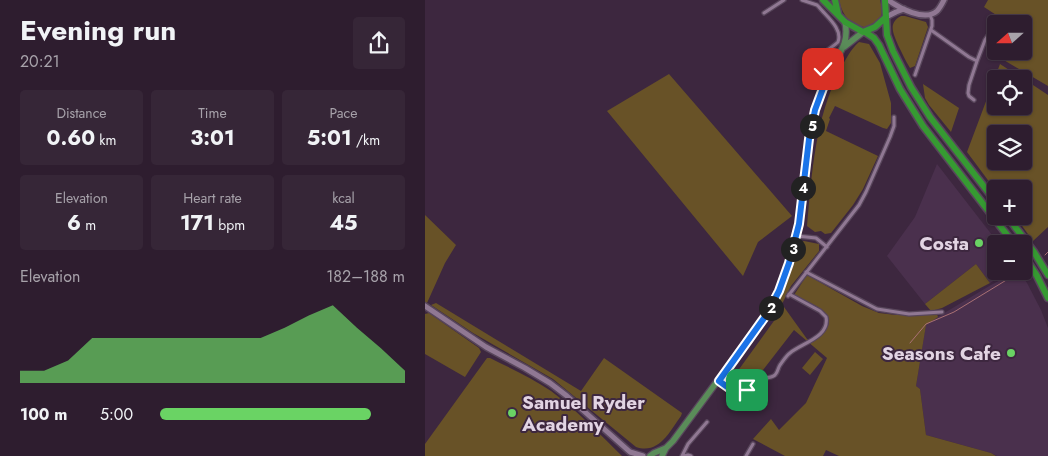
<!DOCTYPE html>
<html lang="en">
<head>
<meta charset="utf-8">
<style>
	body { margin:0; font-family:Jost,sans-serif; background:#362637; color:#f1f3f6; height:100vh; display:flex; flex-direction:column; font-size:19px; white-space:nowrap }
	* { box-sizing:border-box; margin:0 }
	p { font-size:16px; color:#a7a2aa }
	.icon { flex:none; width:28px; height:28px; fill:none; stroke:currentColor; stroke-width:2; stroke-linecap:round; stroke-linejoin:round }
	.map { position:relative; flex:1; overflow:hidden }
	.side { display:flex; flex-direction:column; background:#2e1d2f; width:425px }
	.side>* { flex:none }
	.needle { width:32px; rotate:249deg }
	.controls { position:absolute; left:562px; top:15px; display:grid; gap:10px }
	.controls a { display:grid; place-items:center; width:45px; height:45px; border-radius:5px; background:#2e1d2f; box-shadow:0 1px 4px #0004,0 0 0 1px #493b4b; font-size:25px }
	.pin { position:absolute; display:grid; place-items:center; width:42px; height:42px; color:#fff; margin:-21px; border-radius:10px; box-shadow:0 2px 8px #0006 }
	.km { position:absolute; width:25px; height:25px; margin:-12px; border-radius:50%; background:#222; color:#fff; font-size:14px; line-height:25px; text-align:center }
	.round { display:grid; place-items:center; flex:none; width:52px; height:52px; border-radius:5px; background:#362637 }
	.headline { display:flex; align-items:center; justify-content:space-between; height:85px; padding:0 20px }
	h1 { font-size:28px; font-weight:700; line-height:38px }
	.metrics { display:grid; grid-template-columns:repeat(3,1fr); gap:8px; height:85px; padding:5px 20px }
	.metrics div { display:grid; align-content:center; border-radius:5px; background:#362637; text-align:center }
	.metrics b { font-size:21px; font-weight:700 }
	.metrics small { font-size:14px; font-weight:400 }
	.metrics p { font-size:14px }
	.chart { height:140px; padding:10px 20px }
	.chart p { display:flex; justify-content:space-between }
	.chart svg { width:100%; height:90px; margin-top:5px; fill:#6ad364; opacity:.7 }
	ul { padding:0 20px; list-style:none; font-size:16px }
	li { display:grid; grid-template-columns:80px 60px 1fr; align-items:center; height:38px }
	li i { height:12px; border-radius:6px; background:#6ad364 }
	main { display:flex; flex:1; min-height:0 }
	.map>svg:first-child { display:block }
	.built { fill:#4a304d }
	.green { fill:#685227; fill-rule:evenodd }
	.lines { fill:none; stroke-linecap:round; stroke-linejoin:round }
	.stream { stroke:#a97074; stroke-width:1 }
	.street-casing { stroke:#58465b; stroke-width:5.5 }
	.secondary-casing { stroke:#58465b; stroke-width:8 }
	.primary-casing { stroke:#58465b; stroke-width:8 }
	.highway-casing { stroke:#58465b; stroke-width:9 }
	.street { stroke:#907893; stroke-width:3 }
	.secondary { stroke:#907893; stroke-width:5 }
	.primary { stroke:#5a8c59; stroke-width:5.5 }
	.highway { stroke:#369a32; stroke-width:6 }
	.route-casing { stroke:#fff; stroke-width:10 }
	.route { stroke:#1a73e8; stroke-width:6 }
	.poi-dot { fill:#6ad364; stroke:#3d273f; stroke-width:2 }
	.labels { text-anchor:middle; stroke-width:4; stroke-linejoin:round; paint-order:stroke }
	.poi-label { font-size:19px; font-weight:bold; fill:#e2d4e3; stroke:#3d273f; text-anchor:end }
</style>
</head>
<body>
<main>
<section class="side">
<div class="headline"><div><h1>Evening run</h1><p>20:21</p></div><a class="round"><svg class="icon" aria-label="share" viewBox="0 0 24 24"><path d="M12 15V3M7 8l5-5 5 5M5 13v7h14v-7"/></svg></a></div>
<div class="metrics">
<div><p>Distance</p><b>0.60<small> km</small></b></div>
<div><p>Time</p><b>3:01</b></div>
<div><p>Pace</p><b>5:01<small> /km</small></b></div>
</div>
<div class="metrics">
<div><p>Elevation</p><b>6<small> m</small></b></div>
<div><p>Heart rate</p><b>171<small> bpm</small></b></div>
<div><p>kcal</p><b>45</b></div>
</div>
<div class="chart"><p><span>Elevation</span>182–188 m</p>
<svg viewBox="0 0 160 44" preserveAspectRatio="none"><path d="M0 44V38L10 38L20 33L30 22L40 22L50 22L60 22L70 22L80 22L90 22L100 22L110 17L120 11L130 6L140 17L150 27L160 38V44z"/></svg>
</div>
<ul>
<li><b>100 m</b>5:00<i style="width:86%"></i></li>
</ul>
</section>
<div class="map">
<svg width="623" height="456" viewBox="0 0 623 456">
	<rect width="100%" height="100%" fill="#3d273f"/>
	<path class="built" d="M512 164 574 244H571V271H584L565 283 551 264 500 304 462 256 490 217Z
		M593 271H594L602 283 616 310 623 328V456H572L566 453 501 435 495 389 491 386 501 324 566 285Z"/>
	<path class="green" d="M414 0H455C459 16 457 19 444 28 426 25 418 18 414 0Z
		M563 0H623V86L577 59 580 51H599V24H585L559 7Z
		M476 16H480L501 22 503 27 490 66 485 68C480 60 477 53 473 45 469 35 462 23 476 16Z
		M434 42 444 44 455 63 466 103V123L462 129 458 128 410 106 404 118 405 119 401 131 453 156 438 189 428 205 406 233 400 234 396 231 390 232 382 226C387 172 390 119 415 70 421 59 425 50 434 42Z
		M575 64 598 79H571V106H599V79L623 95V227L608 241 590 216H599V189H571V191L542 152ZM571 134H599V161H571Z
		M244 74 367 216 333 242 318 276 182 111Z
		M498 84 534 108 526 132 504 105 500 98Z
		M0 215 31 245 20 263 2 303H0Z
		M379 241 394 244V251L366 286 358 302 351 310C354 300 359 292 362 283 367 270 371 257 374 243Z
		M551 264 565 283 517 308 506 311 500 304Z
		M382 275 437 306 454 313 471 315H498L512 314 513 317 501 325 491 386 495 389 501 435 566 453 571 456H414L401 450 398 456H360L328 439 346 419 354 430 381 403 402 358 369 330 338 370 312 389 307 398 299 390 359 307 382 339 388 342C423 316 393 307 369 295Z
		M11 303 156 391 179 358 257 413 256 416C245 431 234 455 211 447L128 379 48 333 6 305Z
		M4 313 54 348 56 352 40 377 0 354V314Z
		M390 352 398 359 385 375 377 368Z
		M62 358H65C85 368 107 378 126 391 151 410 175 434 197 456H0V444Z"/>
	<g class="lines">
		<path class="stream" d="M620 255 623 252
			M485 343 501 324 529 312 588 276"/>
		<g class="street-casing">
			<path id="street" d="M377 0 392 5 394 7C402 17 418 29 413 42 403 52 379 60 404 72
				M339 13 359 0
				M506 30 544 57 552 61 544 85 543 93 544 96 549 100
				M552 61 560 40 570 25
				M490 75 507 26V20L505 15
				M372 236 391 238 402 247
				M381 272 452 309 484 314 517 312
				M363 296 434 205 441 192 465 137 469 126V117
				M294 381 315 395C323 393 323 387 328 382 334 376 344 380 350 375 353 372 353 368 355 365 358 361 361 356 365 353 377 343 405 337 401 317L395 311 364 294
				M257 456 263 444 282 422
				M259 456 263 455 266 456
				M321 456 328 444"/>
		</g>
		<g class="secondary-casing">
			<path id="secondary" d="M463 0C474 8 500 22 512 11 515 8 517 4 519 0
				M461 17 471 12 479 9
				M0 306 61 347 100 368 125 383 142 396 205 452 218 456"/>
		</g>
		<g class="primary-casing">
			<path id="primary" d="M419 47 438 32
				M225 456 229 453 241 448
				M237 456 241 448 248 441 342 314C359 282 371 249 376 213 381 177 380 141 391 107 395 96 399 85 403 75 412 55 425 45 420 22"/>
		</g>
		<g class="highway-casing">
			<path id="highway" d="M398 0 420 22 438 32 450 27 461 17
				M410 0 413 14
				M460 0 462 35 468 51 486 87 505 117 571 202
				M440 32 449 38 454 45 475 89 498 126 589 244
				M582 216 609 252 623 275
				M599 256 612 276 623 298"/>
		</g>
		<use href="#street" class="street"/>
		<use href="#secondary" class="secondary"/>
		<use href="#primary" class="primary"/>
		<use href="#highway" class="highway"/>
	</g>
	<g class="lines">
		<g class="route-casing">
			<path id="route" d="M322 390 319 394 315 396 294 381 342 314 354 291 364 263 374 224 384 139 390 110 404 72 398 69"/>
		</g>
		<use href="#route" class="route"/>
	</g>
	<g class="poi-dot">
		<circle cx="554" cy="243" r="5"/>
		<circle cx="586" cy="353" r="5"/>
		<circle cx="87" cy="413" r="5"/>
	</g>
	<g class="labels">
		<g class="poi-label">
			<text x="544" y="250">Costa</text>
			<text x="576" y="360">Seasons Cafe</text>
			<text x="97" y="409" text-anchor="start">Samuel Ryder<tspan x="97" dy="22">Academy</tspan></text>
		</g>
	</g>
</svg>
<div class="controls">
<a><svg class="needle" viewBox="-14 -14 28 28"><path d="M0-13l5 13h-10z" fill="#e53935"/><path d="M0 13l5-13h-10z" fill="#a7a2aa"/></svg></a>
<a><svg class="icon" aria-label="locate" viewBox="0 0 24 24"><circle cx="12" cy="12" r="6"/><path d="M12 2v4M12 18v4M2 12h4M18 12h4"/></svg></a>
<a><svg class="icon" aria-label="layers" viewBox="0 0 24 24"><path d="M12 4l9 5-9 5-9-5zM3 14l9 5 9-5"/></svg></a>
<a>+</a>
<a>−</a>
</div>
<div class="pin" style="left:322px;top:390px;background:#1e9e55"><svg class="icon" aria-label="arrive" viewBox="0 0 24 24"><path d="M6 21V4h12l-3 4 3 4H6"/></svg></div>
<div class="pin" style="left:398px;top:69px;background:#d93025"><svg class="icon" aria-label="check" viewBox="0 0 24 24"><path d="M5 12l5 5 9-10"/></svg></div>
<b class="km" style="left:346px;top:308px">2</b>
<b class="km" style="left:368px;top:249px">3</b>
<b class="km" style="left:378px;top:188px">4</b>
<b class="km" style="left:387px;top:126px">5</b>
</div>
</main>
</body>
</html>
